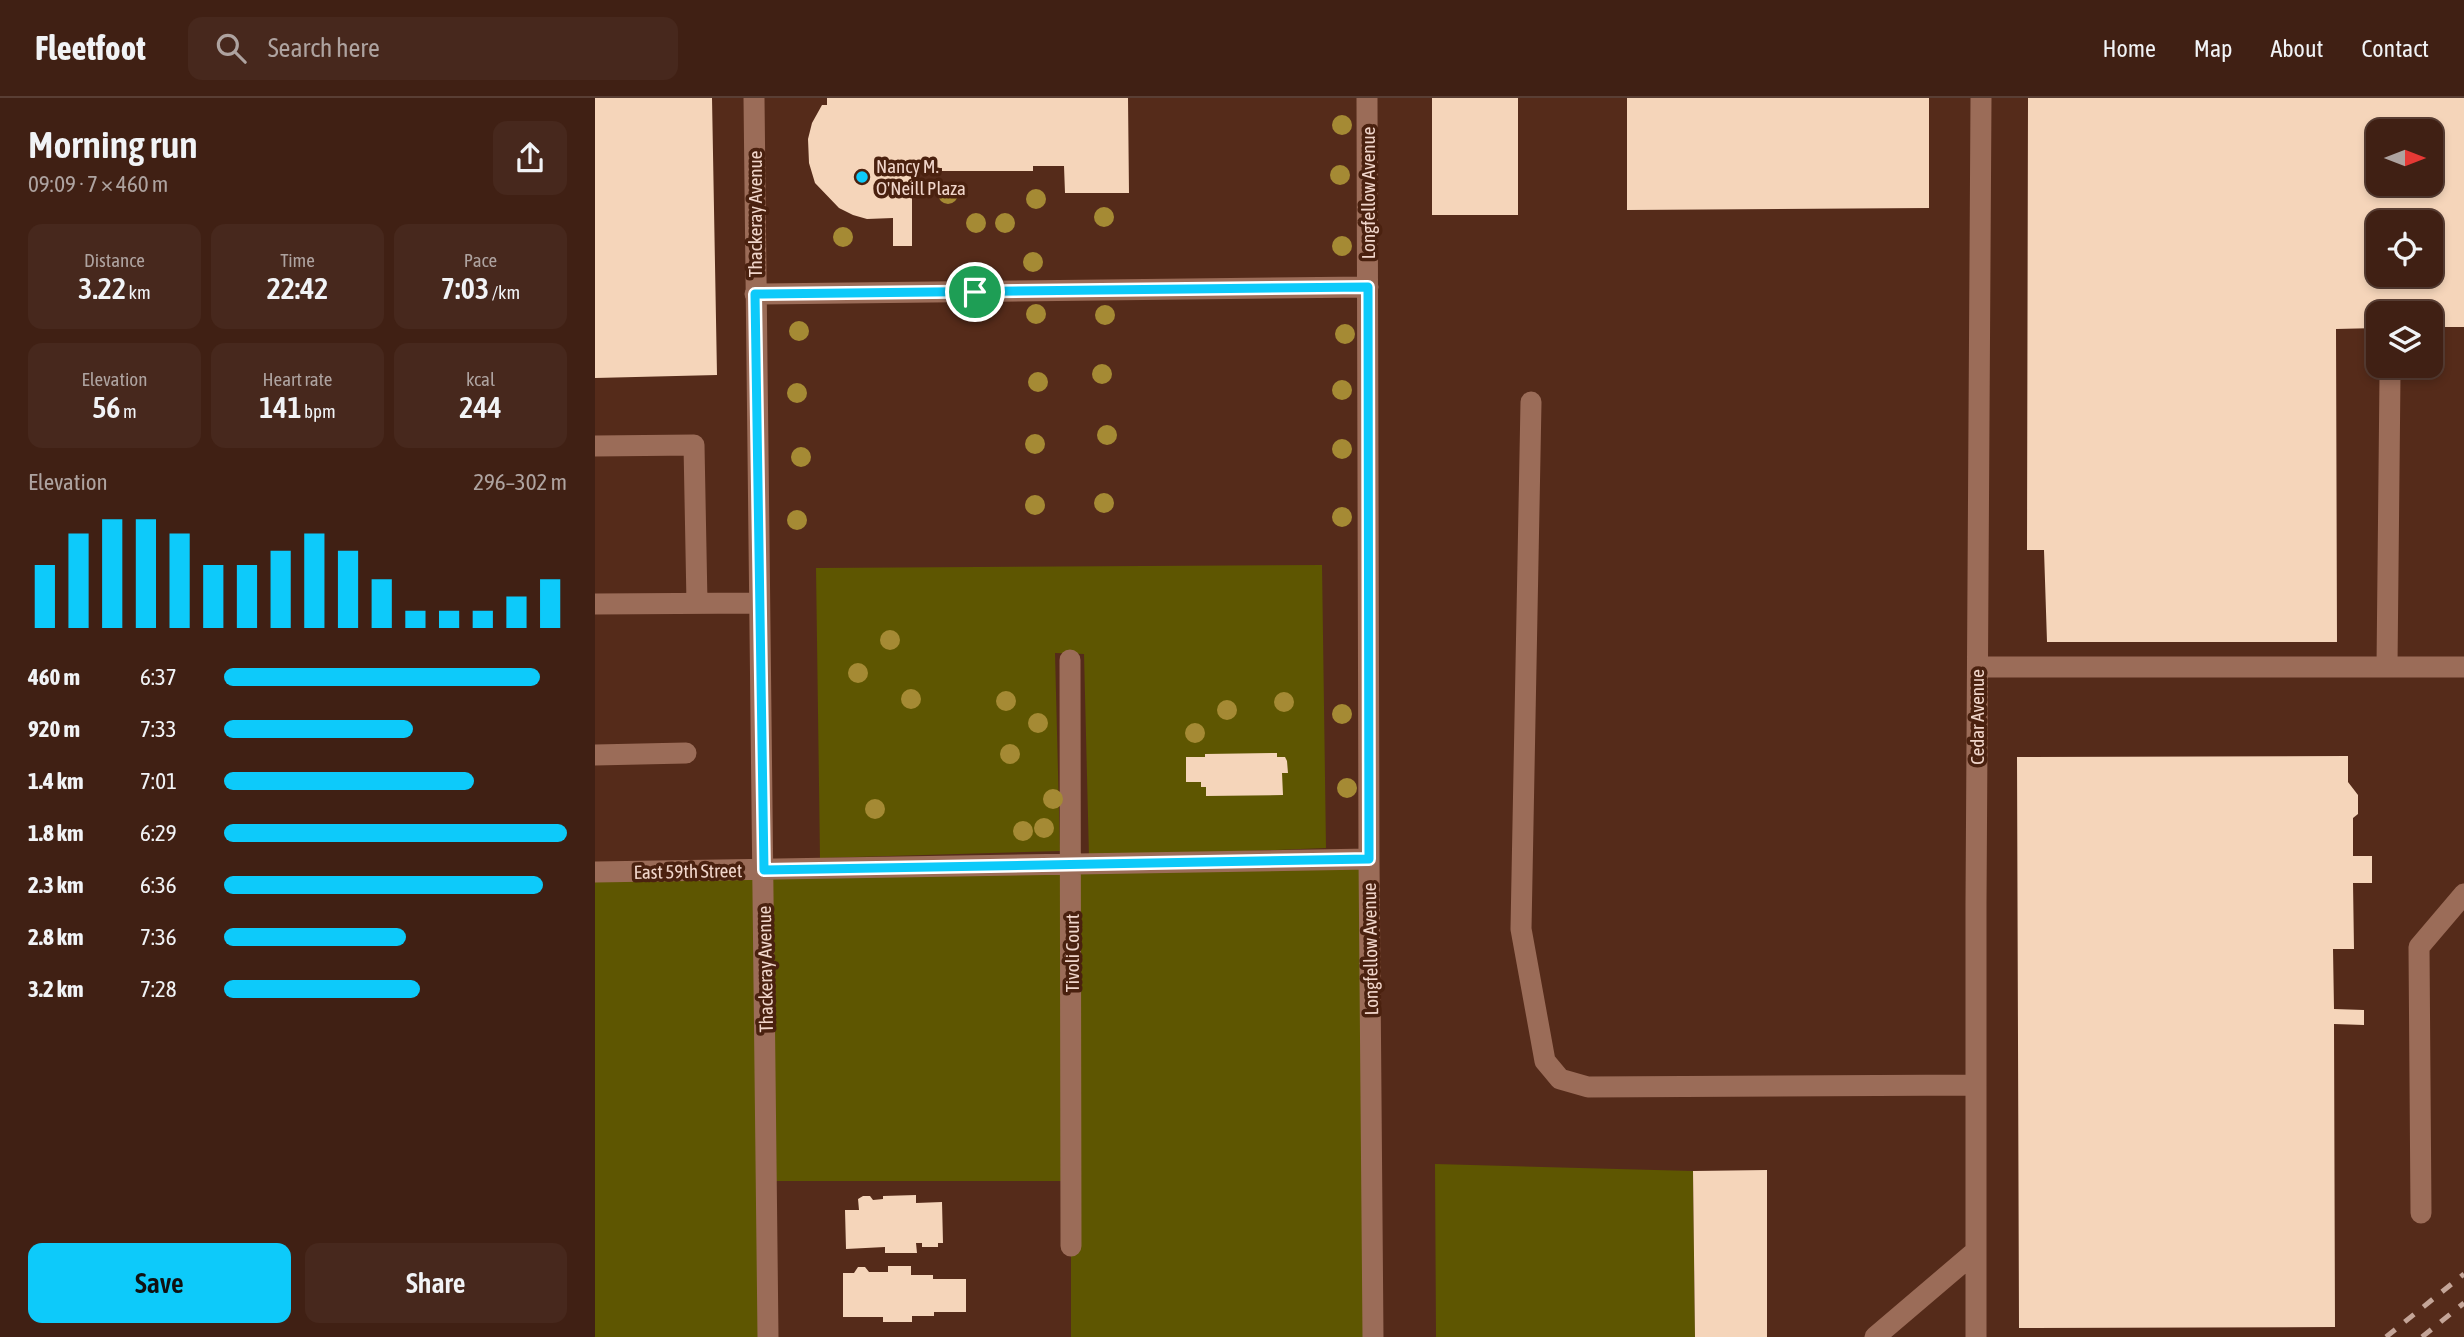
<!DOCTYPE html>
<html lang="en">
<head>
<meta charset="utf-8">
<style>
	body { margin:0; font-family:"Asap Condensed",sans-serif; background:#47281d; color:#f1f3f6; height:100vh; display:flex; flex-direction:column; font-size:26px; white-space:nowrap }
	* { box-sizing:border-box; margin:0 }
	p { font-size:23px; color:#aea3a0 }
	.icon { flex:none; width:38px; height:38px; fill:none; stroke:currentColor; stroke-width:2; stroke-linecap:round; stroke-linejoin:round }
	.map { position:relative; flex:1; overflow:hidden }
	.sheet { display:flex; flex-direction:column; background:#402014; width:595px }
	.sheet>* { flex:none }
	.needle { width:46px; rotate:90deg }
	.fabs { position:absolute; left:1771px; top:21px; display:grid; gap:14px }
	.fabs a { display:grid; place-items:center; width:77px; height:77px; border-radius:14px; background:#402014; box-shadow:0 4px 10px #0003,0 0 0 2px #593e34; font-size:35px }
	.pin { position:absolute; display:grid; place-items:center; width:60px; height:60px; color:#fff; margin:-30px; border:4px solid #fff; border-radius:50%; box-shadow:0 2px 7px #0007 }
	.round { display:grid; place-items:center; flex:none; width:74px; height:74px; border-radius:14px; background:#47281d }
	.overview { display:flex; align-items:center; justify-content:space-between; height:119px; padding:0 28px }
	h1 { font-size:38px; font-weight:600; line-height:52px }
	.stats { display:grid; grid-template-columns:repeat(3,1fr); gap:10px; height:119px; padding:7px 28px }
	.stats div { display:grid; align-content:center; border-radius:14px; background:#47281d; text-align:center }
	.stats b { font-size:30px; font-weight:600 }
	.stats small { font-size:19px; font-weight:400 }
	.stats p { font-size:19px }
	.chart { height:196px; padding:14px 28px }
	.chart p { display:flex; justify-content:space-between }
	.chart svg { width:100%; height:126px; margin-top:7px; stroke:#0dcafa; stroke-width:6 }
	.button { display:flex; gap:14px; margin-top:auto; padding:14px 28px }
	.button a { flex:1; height:80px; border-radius:14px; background:#0dcafa; color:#111; font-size:28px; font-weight:600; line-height:80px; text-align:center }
	.button a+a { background:#47281d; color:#f1f3f6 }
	ul { padding:0 28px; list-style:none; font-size:23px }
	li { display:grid; grid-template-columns:112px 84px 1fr; align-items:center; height:52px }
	li i { height:18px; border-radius:9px; background:#0dcafa }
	header { display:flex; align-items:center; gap:42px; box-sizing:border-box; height:98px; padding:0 35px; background:#402014; border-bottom:2px solid #593e34 }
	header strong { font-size:33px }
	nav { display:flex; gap:38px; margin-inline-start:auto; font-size:24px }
	.search { width:490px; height:63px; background:#47281d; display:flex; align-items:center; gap:18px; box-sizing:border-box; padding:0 24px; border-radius:14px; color:#aea3a0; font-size:26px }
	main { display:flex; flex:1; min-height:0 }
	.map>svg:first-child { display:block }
	.green { fill:#5e5601 }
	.building { fill:#f5d5ba; fill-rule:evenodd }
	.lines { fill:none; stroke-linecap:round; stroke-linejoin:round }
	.minor { stroke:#9b6c58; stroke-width:21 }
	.rail { stroke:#c4a598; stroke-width:5; stroke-dasharray:12 12; stroke-linecap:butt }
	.tree { fill:#a58a34 }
	.route-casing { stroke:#fff; stroke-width:14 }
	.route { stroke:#0dcafa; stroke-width:9 }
	.poi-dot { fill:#0dcafa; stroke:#4a210f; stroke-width:2.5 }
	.labels { text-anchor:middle; stroke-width:7; stroke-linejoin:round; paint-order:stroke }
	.poi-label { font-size:19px; fill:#f1d6cb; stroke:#4a210f; text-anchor:start }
	.street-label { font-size:19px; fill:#f1d6cb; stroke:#4a210f }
</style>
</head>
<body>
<header>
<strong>Fleetfoot</strong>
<div class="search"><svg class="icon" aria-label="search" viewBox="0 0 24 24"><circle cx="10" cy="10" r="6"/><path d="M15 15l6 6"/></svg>Search here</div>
<nav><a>Home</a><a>Map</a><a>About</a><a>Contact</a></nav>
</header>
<main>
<section class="sheet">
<div class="overview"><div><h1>Morning run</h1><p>09:09 · 7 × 460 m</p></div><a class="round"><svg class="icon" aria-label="share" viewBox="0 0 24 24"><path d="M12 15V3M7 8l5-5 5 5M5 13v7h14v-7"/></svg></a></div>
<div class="stats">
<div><p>Distance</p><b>3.22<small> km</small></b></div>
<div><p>Time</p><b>22:42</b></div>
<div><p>Pace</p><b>7:03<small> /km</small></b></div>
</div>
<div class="stats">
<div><p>Elevation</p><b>56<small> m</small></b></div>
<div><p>Heart rate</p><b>141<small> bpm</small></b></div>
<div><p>kcal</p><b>244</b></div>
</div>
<div class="chart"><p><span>Elevation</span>296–302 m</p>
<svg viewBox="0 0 160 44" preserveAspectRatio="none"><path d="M5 44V22M15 44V11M25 44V6M35 44V6M45 44V11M55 44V22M65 44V22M75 44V17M85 44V11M95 44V17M105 44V27M115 44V38M125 44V38M135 44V38M145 44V33M155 44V27"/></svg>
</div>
<ul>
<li><b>460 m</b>6:37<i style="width:92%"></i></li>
<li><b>920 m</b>7:33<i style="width:55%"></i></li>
<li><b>1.4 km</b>7:01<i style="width:73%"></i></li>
<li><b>1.8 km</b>6:29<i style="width:100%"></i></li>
<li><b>2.3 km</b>6:36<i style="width:93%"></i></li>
<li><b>2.8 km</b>7:36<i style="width:53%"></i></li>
<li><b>3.2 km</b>7:28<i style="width:57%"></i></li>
</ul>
<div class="button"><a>Save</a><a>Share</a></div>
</section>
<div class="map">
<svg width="1869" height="1239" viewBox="0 0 1869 1239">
	<rect width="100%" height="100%" fill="#552b1a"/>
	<path class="green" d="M727 467 731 750 494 759 489 556 460 555 465 753 225 760 221 470Z
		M774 761 778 1239H476V1083H172L173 1239H0V774Z
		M840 1066 1098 1073 1100 1239H841Z"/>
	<path class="building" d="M0 0H117L122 277 0 280Z
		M232 0H533L534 95H470L469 68H438V73H347V70H317V148H298V120L272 121 258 117 244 110 220 85 214 65 213 41 217 25 227 7H232Z
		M837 0H923V117H837Z
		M1032 0H1334V110L1032 112Z
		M1433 0H1869V229H1836V215H1783V230L1741 231 1742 544H1452L1449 452H1432ZM1783 33H1836V86H1783ZM1783 124H1836V177H1783Z
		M682 655V659H690L692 663 693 675H687L688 697 611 698V689H606V684H591V659H610V656Z
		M1753 658V684L1763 697V716L1758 720V758H1777V785H1758L1759 851H1738L1739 911 1769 912V927L1739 926 1740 1229 1424 1230 1422 659Z
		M1172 1072V1239H1100L1098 1073Z
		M321 1097V1105L347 1104 348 1145H343V1149H327V1145H321L322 1155H290V1149L251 1151 250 1112H264L263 1101 268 1098H275L278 1102 288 1101V1098Z
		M293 1168H316V1177H338V1181H371V1214H339V1218H317V1224H288V1219H248V1175H259L263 1169H270L274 1174H293Z"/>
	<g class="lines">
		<path class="minor" d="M159 0 173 1239
			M772 0 774 761 778 1239
			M160 196 773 189
			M936 304 926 831 950 963 965 981 993 989 1381 987
			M0 348 99 347 102 505
			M0 506 164 505
			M475 562 476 1148
			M1383 569H1869
			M1792 569 1795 277
			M0 657 91 655
			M0 774 774 761
			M1826 1115 1824 849 1869 796
			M1280 1239 1381 1153
			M1381 1239V805L1386 0"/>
		<path class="rail" d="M1791 1239 1869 1176
			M1827 1239 1869 1205"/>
	</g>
	<g class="tree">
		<circle cx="747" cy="27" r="10"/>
		<circle cx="745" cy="77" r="10"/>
		<circle cx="353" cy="96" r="10"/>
		<circle cx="441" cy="101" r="10"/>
		<circle cx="509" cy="119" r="10"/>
		<circle cx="381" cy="125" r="10"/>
		<circle cx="410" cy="125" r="10"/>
		<circle cx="248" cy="139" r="10"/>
		<circle cx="747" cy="148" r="10"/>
		<circle cx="438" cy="164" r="10"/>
		<circle cx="441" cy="216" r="10"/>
		<circle cx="510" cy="217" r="10"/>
		<circle cx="204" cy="233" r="10"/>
		<circle cx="750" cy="236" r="10"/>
		<circle cx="507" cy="276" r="10"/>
		<circle cx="443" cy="284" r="10"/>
		<circle cx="747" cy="292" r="10"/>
		<circle cx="202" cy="295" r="10"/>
		<circle cx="512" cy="337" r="10"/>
		<circle cx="440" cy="346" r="10"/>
		<circle cx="747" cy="351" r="10"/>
		<circle cx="206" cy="359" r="10"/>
		<circle cx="509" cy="405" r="10"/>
		<circle cx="440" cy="407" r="10"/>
		<circle cx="747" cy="419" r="10"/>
		<circle cx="202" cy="422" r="10"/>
		<circle cx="295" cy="542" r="10"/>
		<circle cx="263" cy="575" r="10"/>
		<circle cx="316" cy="601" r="10"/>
		<circle cx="411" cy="603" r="10"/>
		<circle cx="689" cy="604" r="10"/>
		<circle cx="632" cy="612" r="10"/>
		<circle cx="747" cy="616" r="10"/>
		<circle cx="443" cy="625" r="10"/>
		<circle cx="600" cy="635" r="10"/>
		<circle cx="415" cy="656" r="10"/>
		<circle cx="752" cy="690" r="10"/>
		<circle cx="458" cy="701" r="10"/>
		<circle cx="280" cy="711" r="10"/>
		<circle cx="449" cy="730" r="10"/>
		<circle cx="428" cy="733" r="10"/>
	</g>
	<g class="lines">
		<g class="route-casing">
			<path id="route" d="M773 189 774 761 169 772 160 196Z"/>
		</g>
		<use href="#route" class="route"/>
	</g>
	<circle class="poi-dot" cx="267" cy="79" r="7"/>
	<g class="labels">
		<g class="poi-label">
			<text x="281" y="75">Nancy M.<tspan x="281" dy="22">O'Neill Plaza</tspan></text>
		</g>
		<g class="street-label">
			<text transform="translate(773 95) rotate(-90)" y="7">Longfellow Avenue</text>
			<text transform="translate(160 116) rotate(-90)" y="7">Thackeray Avenue</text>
			<text transform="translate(1382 619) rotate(-90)" y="7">Cedar Avenue</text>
			<text transform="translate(93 773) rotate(-1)" y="7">East 59th Street</text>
			<text transform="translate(775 851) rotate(-91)" y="7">Longfellow Avenue</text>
			<text transform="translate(477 855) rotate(-90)" y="7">Tivoli Court</text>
			<text transform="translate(170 871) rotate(-91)" y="7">Thackeray Avenue</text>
		</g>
	</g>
</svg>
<div class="fabs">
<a><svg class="needle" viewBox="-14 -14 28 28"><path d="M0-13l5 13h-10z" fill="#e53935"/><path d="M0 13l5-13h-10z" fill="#aea3a0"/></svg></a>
<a><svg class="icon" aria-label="locate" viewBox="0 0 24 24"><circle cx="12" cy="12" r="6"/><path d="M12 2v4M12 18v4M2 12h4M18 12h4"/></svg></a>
<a><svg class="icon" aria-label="layers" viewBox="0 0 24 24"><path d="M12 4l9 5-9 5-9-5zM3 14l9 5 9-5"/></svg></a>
</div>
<div class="pin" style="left:380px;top:194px;background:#1e9e55"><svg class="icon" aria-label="arrive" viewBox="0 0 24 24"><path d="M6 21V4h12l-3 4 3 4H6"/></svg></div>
</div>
</main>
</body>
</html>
